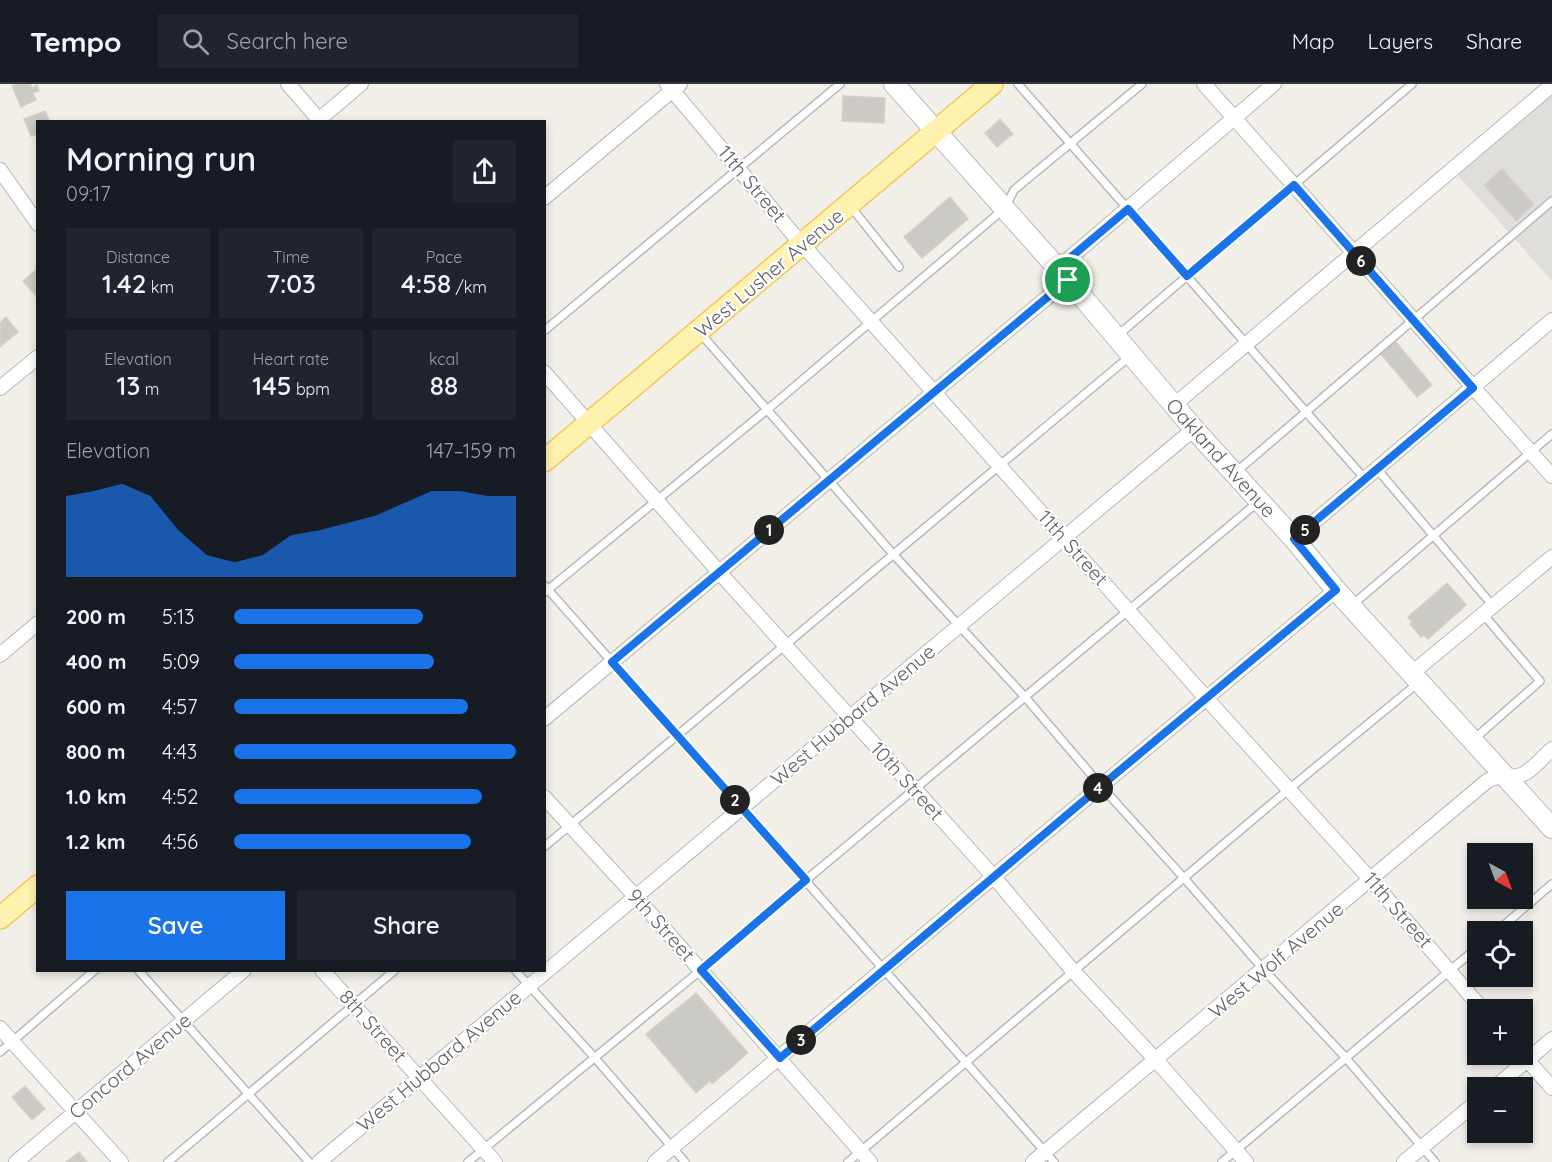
<!DOCTYPE html>
<html lang="en">
<head>
<meta charset="utf-8">
<style>
	body { margin:0; font-family:Quicksand,sans-serif; background:#20242c; color:#f1f3f6; height:100vh; display:flex; flex-direction:column; font-size:22px; white-space:nowrap }
	* { box-sizing:border-box; margin:0 }
	p { font-size:20px; color:#9ea1a6 }
	.icon { flex:none; width:33px; height:33px; fill:none; stroke:currentColor; stroke-width:2; stroke-linecap:round; stroke-linejoin:round }
	.map { position:relative; flex:1; overflow:hidden }
	.side { position:absolute; left:36px; top:36px; width:510px; height:852px; display:flex; flex-direction:column; background:#171b24; border-radius:0px; box-shadow:0 3px 9px #0003 }
	.side>* { flex:none }
	.needle { width:39px; rotate:139deg }
	.buttons { position:absolute; left:1467px; top:759px; display:grid; gap:12px }
	.buttons a { display:grid; place-items:center; width:66px; height:66px; border-radius:0px; background:#171b24; box-shadow:0 3px 9px #0003; font-size:30px }
	.pin { position:absolute; display:grid; place-items:center; width:51px; height:51px; color:#fff; margin:-26px; border:3px solid #fff; border-radius:50%; box-shadow:0 2px 6px #0007 }
	.km { position:absolute; width:30px; height:30px; margin:-15px; border-radius:50%; background:#222; color:#fff; font-size:16px; line-height:30px; text-align:center }
	.round { display:grid; place-items:center; flex:none; width:63px; height:63px; border-radius:0px; background:#20242c }
	.headline { display:flex; align-items:center; justify-content:space-between; height:102px; padding:0 30px }
	h1 { font-size:33px; font-weight:600; line-height:45px }
	.stats { display:grid; grid-template-columns:repeat(3,1fr); gap:9px; height:102px; padding:6px 30px }
	.stats div { display:grid; align-content:center; border-radius:0px; background:#20242c; text-align:center }
	.stats b { font-size:26px; font-weight:600 }
	.stats small { font-size:16px; font-weight:400 }
	.stats p { font-size:16px }
	.chart { height:168px; padding:12px 30px }
	.chart p { display:flex; justify-content:space-between }
	.chart svg { width:100%; height:108px; margin-top:6px; fill:#1a73e8; opacity:.7 }
	.button { display:flex; gap:12px; margin-top:auto; padding:12px 30px }
	.button a { flex:1; height:69px; border-radius:0px; background:#1a73e8; color:#fff; font-size:24px; font-weight:600; line-height:69px; text-align:center }
	.button a+a { background:#20242c; color:#f1f3f6 }
	ul { padding:0 30px; list-style:none; font-size:20px }
	li { display:grid; grid-template-columns:96px 72px 1fr; align-items:center; height:45px }
	li i { height:15px; border-radius:8px; background:#1a73e8 }
	header { display:flex; align-items:center; gap:36px; box-sizing:border-box; height:84px; padding:0 30px; background:#171b24; border-bottom:2px solid #363941 }
	header strong { font-size:28px }
	nav { display:flex; gap:33px; margin-inline-start:auto; font-size:21px }
	.search { width:420px; height:54px; background:#20242c; display:flex; align-items:center; gap:15px; box-sizing:border-box; padding:0 21px; border-radius:0px; color:#9ea1a6; font-size:22px }
	.map>svg:first-child { display:block }
	.industrial { fill:#e0deda }
	.building { fill:#cccac5; stroke:#d6d1c6; stroke-width:1.5 }
	.lines { fill:none; stroke-linecap:round; stroke-linejoin:round }
	.lane-casing { stroke:#b5b8bc; stroke-width:10 }
	.street-casing { stroke:#b5b8bc; stroke-width:16 }
	.secondary-casing { stroke:#b6babf; stroke-width:22 }
	.primary-casing { stroke:#f2c960; stroke-width:24 }
	.lane { stroke:#fff; stroke-width:7 }
	.street { stroke:#fff; stroke-width:14 }
	.secondary { stroke:#fff; stroke-width:20 }
	.primary { stroke:#fff2af; stroke-width:21 }
	.route-casing { stroke:#fff; stroke-width:12 }
	.route { stroke:#1a73e8; stroke-width:8 }
	.labels { text-anchor:middle; stroke-width:4.5; stroke-linejoin:round; paint-order:stroke }
	.street-label { font-size:20px; fill:#5f6368; stroke:#fff }
</style>
</head>
<body>
<header>
<strong>Tempo</strong>
<div class="search"><svg class="icon" aria-label="search" viewBox="0 0 24 24"><circle cx="10" cy="10" r="6"/><path d="M15 15l6 6"/></svg>Search here</div>
<nav><a>Map</a><a>Layers</a><a>Share</a></nav>
</header>
<div class="map">
<svg width="1552" height="1078" viewBox="0 0 1552 1078">
	<rect width="100%" height="100%" fill="#f1efe8"/>
	<path class="industrial" d="M1541 0H1552V197L1448 80Z"/>
	<path class="building" d="M18 0H30L32 4 37 1 39 7 33 9 36 16 21 23 12 2Z
		M843 12 885 14 884 39 842 37Z
		M45 27 50 38H38V50L31 52 24 35Z
		M1000 35 1013 50 997 63 985 49Z
		M1502 85 1534 120 1516 137 1484 101Z
		M950 113 968 135 922 174 904 153Z
		M37 185H38V214L23 197Z
		M6 233 18 248 0 263V239Z
		M1395 257 1432 301 1417 313 1381 270Z
		M1447 499 1466 521 1428 555 1423 551 1421 553 1410 540 1412 538 1408 533Z
		M696 909 748 969 712 1000 710 997 696 1009 646 950Z
		M25 1002 45 1025 32 1036 12 1013Z
		M79 1068 87 1078H66Z"/>
	<g class="lines">
		<g class="lane-casing">
			<path id="lane" d="M1018 0 1365 395
				M851 123 899 183
				M544 247 840 0
				M701 250 893 470 1025 613 1101 702 1184 794 1264 886 1345 973 1435 1078
				M1117 252 1412 0
				M1377 385 1493 522
				M1236 388 1552 117
				M544 501 1054 1078
				M544 509 768 325 1005 124 1014 106 1142 0
				M1351 522 1552 350
				M1473 656 1540 597 1483 530
				M544 763 1129 273
				M1496 848 1552 800
				M138 886 309 1078
				M515 886 595 974 685 1078
				M0 968 95 886
				M168 1078 395 886
				M468 1078 701 886 806 796 1258 418
				M848 1078 1289 705 1418 599
				M1222 1078 1478 863"/>
		</g>
		<g class="street-casing">
			<path id="street" d="M288 0 321 38
				M667 0 793 150 1206 614 1371 796 1483 926
				M1204 0 1552 392
				M316 38 361 0
				M0 86 38 140
				M544 114 680 0
				M1058 184 1274 0
				M544 288 719 488 994 793 1073 887 1156 976 1246 1078
				M0 304 38 273
				M1173 322 1552 1
				M1294 455 1552 236
				M0 571 38 539
				M1412 589 1552 473
				M544 635 1068 196
				M544 713 636 813 870 1078
				M322 886 495 1078
				M0 944 121 1078
				M1522 970 1552 1004
				M1494 1004 1552 955
				M16 1078 244 886
				M319 1078 1194 345
				M655 1078 1101 702 1336 506
				M1033 1078 1487 697C1499 690 1509 695 1521 691 1532 687 1543 673 1552 665
				M1404 1078 1478 1017"/>
		</g>
		<g class="secondary-casing">
			<path id="secondary" d="M894 0 1068 196 1194 345 1294 455 1336 506 1552 744"/>
		</g>
		<g class="primary-casing">
			<path id="primary" d="M544 377 992 0
				M0 834 38 802"/>
		</g>
		<use href="#lane" class="lane"/>
		<use href="#street" class="street"/>
		<use href="#secondary" class="secondary"/>
		<use href="#primary" class="primary"/>
	</g>
	<g class="lines">
		<g class="route-casing">
			<path id="route" d="M1294 101 1473 304 1294 455 1336 506 1101 702 780 974 701 886 806 796 612 578 1068 196 1058 184 1128 125 1187 192Z"/>
		</g>
		<use href="#route" class="route"/>
	</g>
	<g class="labels">
		<g class="street-label">
			<text transform="translate(752 100) rotate(50)" y="7">11th Street</text>
			<text transform="translate(769 189) rotate(-40)" y="7">West Lusher Avenue</text>
			<text transform="translate(1221 374) rotate(48)" y="7">Oakland Avenue</text>
			<text transform="translate(1073 464) rotate(48)" y="7">11th Street</text>
			<text transform="translate(853 631) rotate(-40)" y="7">West Hubbard Avenue</text>
			<text transform="translate(907 697) rotate(48)" y="7">10th Street</text>
			<text transform="translate(1398 826) rotate(49)" y="7">11th Street</text>
			<text transform="translate(661 841) rotate(48)" y="7">9th Street</text>
			<text transform="translate(1276 876) rotate(-40)" y="7">West Wolf Avenue</text>
			<text transform="translate(373 942) rotate(48)" y="7">8th Street</text>
			<text transform="translate(439 977) rotate(-40)" y="7">West Hubbard Avenue</text>
			<text transform="translate(130 982) rotate(-40)" y="7">Concord Avenue</text>
		</g>
	</g>
</svg>
<div class="buttons">
<a><svg class="needle" viewBox="-14 -14 28 28"><path d="M0-13l5 13h-10z" fill="#e53935"/><path d="M0 13l5-13h-10z" fill="#9ea1a6"/></svg></a>
<a><svg class="icon" aria-label="locate" viewBox="0 0 24 24"><circle cx="12" cy="12" r="6"/><path d="M12 2v4M12 18v4M2 12h4M18 12h4"/></svg></a>
<a>+</a>
<a>−</a>
</div>
<div class="pin" style="left:1068px;top:196px;background:#1e9e55"><svg class="icon" aria-label="arrive" viewBox="0 0 24 24"><path d="M6 21V4h12l-3 4 3 4H6"/></svg></div>
<b class="km" style="left:769px;top:446px">1</b>
<b class="km" style="left:735px;top:716px">2</b>
<b class="km" style="left:801px;top:956px">3</b>
<b class="km" style="left:1098px;top:704px">4</b>
<b class="km" style="left:1305px;top:446px">5</b>
<b class="km" style="left:1361px;top:177px">6</b>
<section class="side">
<div class="headline"><div><h1>Morning run</h1><p>09:17</p></div><a class="round"><svg class="icon" aria-label="share" viewBox="0 0 24 24"><path d="M12 15V3M7 8l5-5 5 5M5 13v7h14v-7"/></svg></a></div>
<div class="stats">
<div><p>Distance</p><b>1.42<small> km</small></b></div>
<div><p>Time</p><b>7:03</b></div>
<div><p>Pace</p><b>4:58<small> /km</small></b></div>
</div>
<div class="stats">
<div><p>Elevation</p><b>13<small> m</small></b></div>
<div><p>Heart rate</p><b>145<small> bpm</small></b></div>
<div><p>kcal</p><b>88</b></div>
</div>
<div class="chart"><p><span>Elevation</span>147–159 m</p>
<svg viewBox="0 0 160 44" preserveAspectRatio="none"><path d="M0 44V11L10 9L20 6L30 11L40 25L50 35L60 38L70 35L80 27L90 25L100 22L110 19L120 14L130 9L140 9L150 11L160 11V44z"/></svg>
</div>
<ul>
<li><b>200 m</b>5:13<i style="width:67%"></i></li>
<li><b>400 m</b>5:09<i style="width:71%"></i></li>
<li><b>600 m</b>4:57<i style="width:83%"></i></li>
<li><b>800 m</b>4:43<i style="width:100%"></i></li>
<li><b>1.0 km</b>4:52<i style="width:88%"></i></li>
<li><b>1.2 km</b>4:56<i style="width:84%"></i></li>
</ul>
<div class="button"><a>Save</a><a>Share</a></div>
</section>
</div>
</body>
</html>
